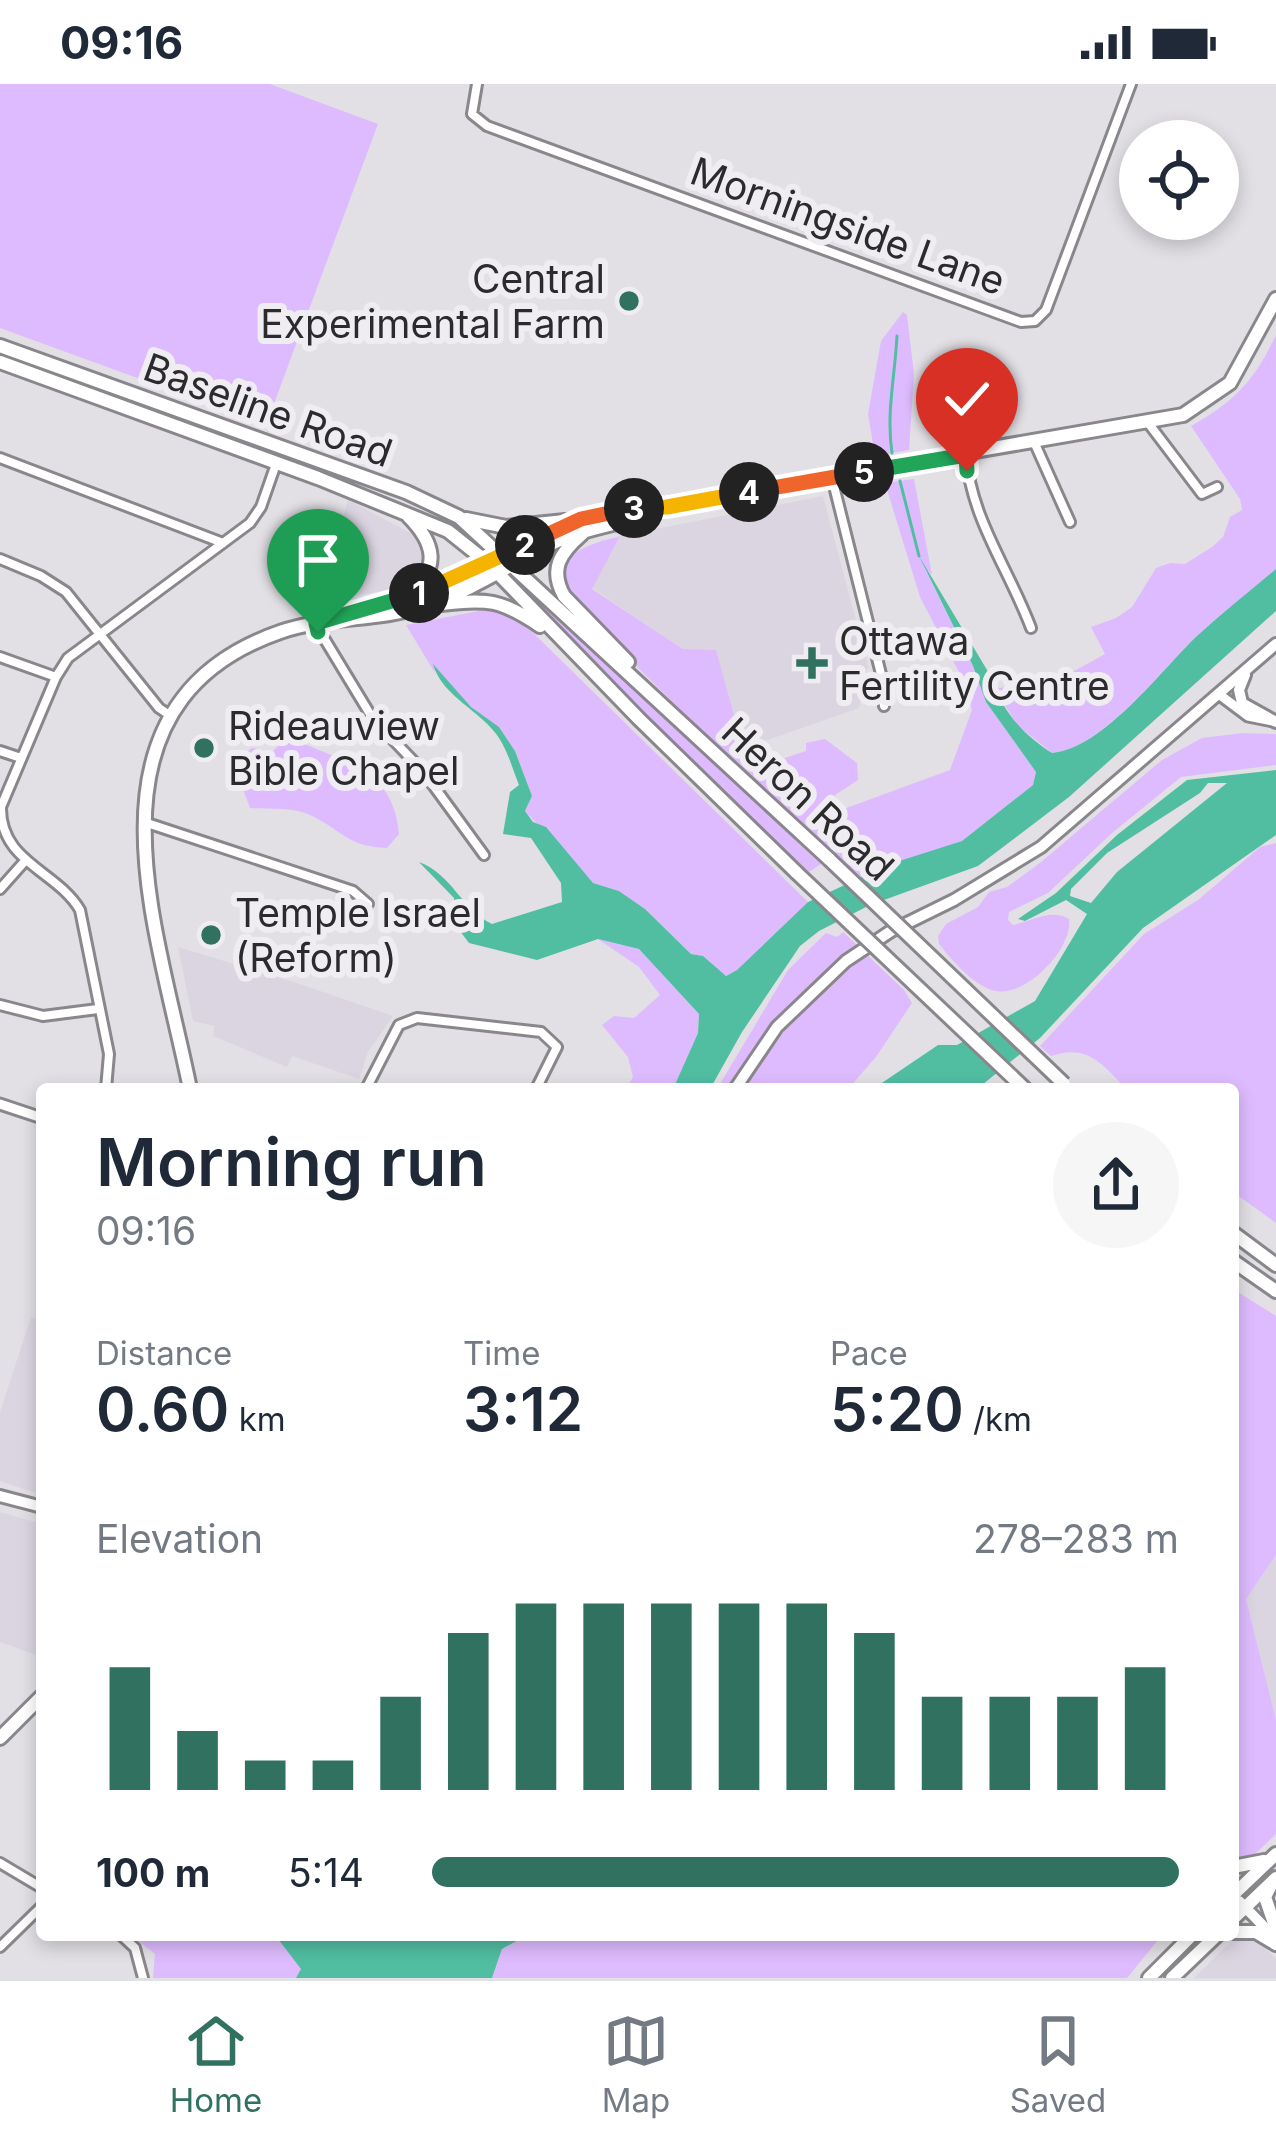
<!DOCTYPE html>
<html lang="en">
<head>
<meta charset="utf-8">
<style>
	body { margin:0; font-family:Inter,sans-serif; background:#f6f6f7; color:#1f2937; height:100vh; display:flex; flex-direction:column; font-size:45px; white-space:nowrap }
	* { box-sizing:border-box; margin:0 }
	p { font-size:39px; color:#747a83 }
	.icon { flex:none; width:66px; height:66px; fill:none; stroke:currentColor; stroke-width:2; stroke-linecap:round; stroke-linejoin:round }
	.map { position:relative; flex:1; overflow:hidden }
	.side { position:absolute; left:36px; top:999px; width:1203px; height:858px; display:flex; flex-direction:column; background:#fff; border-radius:12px; box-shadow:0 6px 18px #0003 }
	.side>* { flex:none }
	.controls { position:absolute; left:1119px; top:36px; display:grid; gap:24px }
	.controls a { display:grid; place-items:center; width:120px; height:120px; border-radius:50%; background:#fff; box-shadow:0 6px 18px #0003; font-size:60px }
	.pin { position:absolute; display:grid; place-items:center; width:102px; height:102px; color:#fff; margin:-123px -51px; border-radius:50% 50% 50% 0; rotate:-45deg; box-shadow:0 0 12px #0007 }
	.pin .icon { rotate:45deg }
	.km { position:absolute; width:60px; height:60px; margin:-30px; border-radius:50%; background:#222; color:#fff; font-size:33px; line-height:60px; text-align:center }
	.round { display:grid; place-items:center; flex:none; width:126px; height:126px; border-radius:63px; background:#f6f6f7 }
	.headline { display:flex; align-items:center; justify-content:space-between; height:204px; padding:0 60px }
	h1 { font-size:66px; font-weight:600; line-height:90px }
	.figures { display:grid; grid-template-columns:repeat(3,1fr); gap:18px; height:204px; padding:12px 60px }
	.figures div { display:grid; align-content:center }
	.figures b { font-size:60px; font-weight:600 }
	.figures small { font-size:33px; font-weight:400 }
	.figures p { font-size:33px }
	.chart { height:336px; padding:24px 60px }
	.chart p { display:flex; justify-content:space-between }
	.chart svg { width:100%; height:216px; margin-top:12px; stroke:#307160; stroke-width:6 }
	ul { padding:0 60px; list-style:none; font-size:39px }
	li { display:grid; grid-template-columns:192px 144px 1fr; align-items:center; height:90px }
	li i { height:30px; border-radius:15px; background:#307160 }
	.status { display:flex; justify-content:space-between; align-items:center; height:84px; padding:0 60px; background:#fff; direction:ltr }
	.status svg { height:33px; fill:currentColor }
	.tab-bar { display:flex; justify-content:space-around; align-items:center; height:168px; border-top:3px solid #e0e1e3; background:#fff; font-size:33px; color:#747a83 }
	.tab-bar a { display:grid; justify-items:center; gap:6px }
	.tab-bar .selected { color:#307160 }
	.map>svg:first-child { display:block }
	.built { fill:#dbd5e1 }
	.green { fill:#debbfe }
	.water { fill:#51bea2; fill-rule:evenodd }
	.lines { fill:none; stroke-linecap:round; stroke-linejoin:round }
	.stream { stroke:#51bea2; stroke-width:3 }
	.minor-casing { stroke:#8a878c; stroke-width:14 }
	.tertiary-casing { stroke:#8a878c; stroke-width:15 }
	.secondary-casing { stroke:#8a878c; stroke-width:16 }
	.primary-casing { stroke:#8a878c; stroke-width:18 }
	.minor { stroke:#fff; stroke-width:8 }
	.tertiary { stroke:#fff; stroke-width:9 }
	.secondary { stroke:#fff; stroke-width:10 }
	.primary { stroke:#fff; stroke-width:12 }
	.primary-bridge-casing { stroke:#8a878c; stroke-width:18; stroke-linecap:butt }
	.primary-bridge { stroke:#fff; stroke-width:12 }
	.split-1-casing { stroke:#fff; stroke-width:24 }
	.split-2-casing { stroke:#fff; stroke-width:24 }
	.split-3-casing { stroke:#fff; stroke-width:24 }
	.split-4-casing { stroke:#fff; stroke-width:24 }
	.split-5-casing { stroke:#fff; stroke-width:24 }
	.split-6-casing { stroke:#fff; stroke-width:24 }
	.split-1 { stroke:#22a559; stroke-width:15 }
	.split-2 { stroke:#f5b400; stroke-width:15 }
	.split-3 { stroke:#f0652b; stroke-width:15 }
	.split-4 { stroke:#f5b400; stroke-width:15 }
	.split-5 { stroke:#f0652b; stroke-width:15 }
	.split-6 { stroke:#22a559; stroke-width:15 }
	.poi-dot { fill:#307160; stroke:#f0edf2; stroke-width:4.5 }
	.labels { text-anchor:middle; stroke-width:12; stroke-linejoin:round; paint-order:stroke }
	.street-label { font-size:39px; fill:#2b2a2c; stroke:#f0edf2 }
	.poi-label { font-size:39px; fill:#2b2a2c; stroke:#f0edf2; text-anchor:start }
</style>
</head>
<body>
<div class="status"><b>09:16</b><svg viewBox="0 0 49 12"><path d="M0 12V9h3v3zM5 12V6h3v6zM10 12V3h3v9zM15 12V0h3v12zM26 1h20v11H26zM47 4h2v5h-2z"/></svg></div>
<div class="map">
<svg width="1276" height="1894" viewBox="0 0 1276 1894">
	<rect width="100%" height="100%" fill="#e2e0e5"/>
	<path class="built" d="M823 412 868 582 859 624 745 664 683 565 592 504 620 452Z
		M348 416 418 453 425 470 417 494 400 504 353 512 311 454 316 439 339 447Z
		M178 863 294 898 393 932 368 968 359 995 292 972 287 983 213 952 214 942 193 937Z
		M31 1233 42 1238V1411L0 1397V1328Z
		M0 1428 42 1440V1573L0 1558Z
		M1276 1471V1636L1246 1515Z
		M1254 1852 1276 1875V1894H1194L1232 1857Z"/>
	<path class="green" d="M0 0H270L378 40 266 341 0 244Z
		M903 228 907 231 914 290 909 366 875 372 868 330 881 257Z
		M1276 251V485C1250 507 1222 529 1197 552 1161 586 1103 664 1052 669L1017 641 995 605 1024 599 1045 603 1105 570 1091 543 1116 534 1132 523 1156 484 1170 479 1185 480 1212 463 1223 453 1230 433 1242 426 1240 415 1191 342C1235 317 1254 297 1276 251Z
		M914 395 932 491 923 481 973 582 986 618 1036 688 1033 701 962 757 861 793C820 754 565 529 564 492 564 464 600 458 620 452L592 505 683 565 716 566 742 660 764 681 806 667V659L825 655 857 679 858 696 835 711 841 726 950 686 972 626 961 592 920 513 885 399Z
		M532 510 821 780 809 788 681 668 529 512Z
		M484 526 503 528 522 538 808 818 737 886 725 892 703 872 691 870 645 825 619 807 593 799 525 727 532 712 515 667 499 643 471 624 434 582 435 589 406 541Z
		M1243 649 1276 650V681L1181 693 1112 749 1048 809 1009 828 1008 836 1013 841C1031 837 1052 824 1069 835 1073 865 1026 913 996 907 974 903 952 876 939 860L938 852 946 840 978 823 989 808 1007 803 1041 778 1162 676 1202 654Z
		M288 652C339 679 393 680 399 750L387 764C347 763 341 745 308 730 291 723 268 725 250 724L238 692 239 675 252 664 272 668Z
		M1276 759V1139L1233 1108V1005H1127C1102 981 1089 959 1051 972L1040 962 1144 850 1198 816 1260 763Z
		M843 848 857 861 781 930 729 1005H717L788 886 826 849 837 853Z
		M598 855 639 865 699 930 698 949 673 1005H626L633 993 628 973 602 941 614 932 634 934 660 911 639 883Z
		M866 870 904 906 912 919 876 973 848 1005H743L790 939Z
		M1233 1205 1276 1232V1471L1246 1515 1276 1636V1750L1253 1772 1234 1776Z
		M131 1851H275L302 1885 296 1894H153L155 1870Z
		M527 1851H1162L1127 1894H492L502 1865Z"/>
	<path class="water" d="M919 472 993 596C1002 628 1024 651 1052 669 1104 664 1161 586 1197 552 1222 529 1250 507 1276 485V527L1069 713 978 782 870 821 819 847 800 862 742 948 710 1005H673L698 949 699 930 639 865 598 855 537 876 469 859 457 843 454 814 419 778C452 790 461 825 492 840L562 818 561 799 531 754 503 750 510 708 519 701C513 686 508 668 499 654 482 627 442 613 433 580L471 623 499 643 515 667 532 712 525 727 533 738 546 743 593 799 619 807 645 825 691 870 703 872 726 892 737 886 808 818 890 780 962 757 1033 701 1036 688 986 618 973 582Z
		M1276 686V751L1143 844 1040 954 977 1005H873L938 961H957L1035 917 1087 830 1066 816 1025 837 1018 835 1056 809 1117 751 1187 696ZM1208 699H1227L1117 788 1091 819 1070 812 1071 805 1107 769 1200 709Z
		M275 1851H527L502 1865 492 1894H296L301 1885Z"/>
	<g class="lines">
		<path class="stream" d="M892 369C886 329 895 292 897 252
			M900 397 919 472"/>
		<g class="minor-casing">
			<path id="minor" d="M477 0 472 30 487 42 1021 238 1035 237 1046 226 1131 0
				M1149 340 1202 410 1217 403
				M1035 360 1070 438
				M966 371C971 435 1009 485 1031 544
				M0 374 223 459
				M832 394 881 590 884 622
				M0 475 41 492 66 508 159 624 171 632
				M316 541 373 635 422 686 484 771
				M0 573 56 593
				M0 667 21 674
				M144 738 353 807 368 820
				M0 805 25 777
				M0 921 43 932 98 925
				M106 1005 109 970 80 826C56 786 0 778 1 723L56 593 68 574 250 439 261 423 276 380
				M366 1005 399 941 417 934 541 948 557 963 536 1005
				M0 1779 42 1804
				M121 1851 135 1864 143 1894
				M0 1863 42 1822"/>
		</g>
		<g class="tertiary-casing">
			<path id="tertiary" d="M1220 611 1248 632 1273 637
				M0 1020 42 1034"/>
		</g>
		<g class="secondary-casing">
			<path id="secondary" d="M1245 591 1239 606 1242 619 1276 638
				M735 1005 777 943 846 877 891 847 954 816 1041 763 1276 560
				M0 1412 42 1423
				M1239 1817 1276 1855"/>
		</g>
		<g class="primary-casing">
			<path id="primary" d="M0 262 406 408 459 433 830 776
				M0 278 318 394 448 447 488 479 639 635 797 789
				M466 435 506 443 565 437
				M582 450C560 469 549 485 564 512L628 578
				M408 508C442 485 434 458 408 432
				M441 520C487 514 502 516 540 542
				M321 539 429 506 581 435 1183 331 1230 299 1276 215
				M190 1005C159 848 70 621 280 548 326 532 377 537 424 522 470 508 512 479 555 458 589 442 626 440 660 426
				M1233 1149 1276 1181
				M1233 1177 1276 1207
				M0 1654 42 1612
				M1233 1783 1264 1777
				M1271 1801 1265 1813 1276 1845
				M1233 1811 1276 1770
				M1233 1835 1276 1794
				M1233 1848H1256L1276 1860
				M1149 1894 1192 1851
				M1172 1894 1217 1851"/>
		</g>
		<use href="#minor" class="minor"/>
		<use href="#tertiary" class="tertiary"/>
		<use href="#secondary" class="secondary"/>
		<use href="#primary" class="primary"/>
		<g class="primary-bridge-casing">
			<path id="primary-bridge" d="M830 776 1064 1000
				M797 789 1025 1005"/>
		</g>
		<use href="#primary-bridge" class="primary-bridge"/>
	</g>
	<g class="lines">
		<g class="split-1-casing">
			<path id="split-1" d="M318 548 316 539 419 509"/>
		</g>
		<g class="split-2-casing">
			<path id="split-2" d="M419 509 525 461"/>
		</g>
		<g class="split-3-casing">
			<path id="split-3" d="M525 461 581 435 634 424"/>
		</g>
		<g class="split-4-casing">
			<path id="split-4" d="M634 424 667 423 749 408"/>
		</g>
		<g class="split-5-casing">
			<path id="split-5" d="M749 408 864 388"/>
		</g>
		<g class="split-6-casing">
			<path id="split-6" d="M864 388 966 371 967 387"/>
		</g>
		<use href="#split-1" class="split-1"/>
		<use href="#split-2" class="split-2"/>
		<use href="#split-3" class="split-3"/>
		<use href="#split-4" class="split-4"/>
		<use href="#split-5" class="split-5"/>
		<use href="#split-6" class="split-6"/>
	</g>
	<g class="poi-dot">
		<circle cx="629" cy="217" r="12"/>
		<path d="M806 561h12v12h12v12h-12v12h-12v-12h-12v-12h12z"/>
		<circle cx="204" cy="664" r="12"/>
		<circle cx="211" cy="851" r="12"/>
	</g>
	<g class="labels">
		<g class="street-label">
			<text transform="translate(848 142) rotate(20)" y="14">Morningside Lane</text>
			<text transform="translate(268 326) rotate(20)" y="14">Baseline Road</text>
			<text transform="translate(808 715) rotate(43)" y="14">Heron Road</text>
		</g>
		<g class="poi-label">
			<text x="605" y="209" text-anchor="end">Central<tspan x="605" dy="45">Experimental Farm</tspan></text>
			<text x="839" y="571">Ottawa<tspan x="839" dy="45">Fertility Centre</tspan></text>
			<text x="228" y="656">Rideauview<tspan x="228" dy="45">Bible Chapel</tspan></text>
			<text x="235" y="843">Temple Israel<tspan x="235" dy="45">(Reform)</tspan></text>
		</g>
	</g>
</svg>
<div class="controls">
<a><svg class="icon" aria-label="locate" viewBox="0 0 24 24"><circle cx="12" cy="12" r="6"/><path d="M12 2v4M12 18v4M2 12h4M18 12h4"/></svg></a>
</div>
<div class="pin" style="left:318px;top:548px;background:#1e9e55"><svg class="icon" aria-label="arrive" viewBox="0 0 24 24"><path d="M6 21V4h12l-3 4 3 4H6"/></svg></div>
<div class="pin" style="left:967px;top:387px;background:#d93025"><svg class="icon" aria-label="check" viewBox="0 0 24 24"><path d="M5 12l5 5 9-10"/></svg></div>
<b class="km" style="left:419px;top:509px">1</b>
<b class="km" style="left:525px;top:461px">2</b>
<b class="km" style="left:634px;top:424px">3</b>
<b class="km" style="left:749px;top:408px">4</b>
<b class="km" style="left:864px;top:388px">5</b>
<section class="side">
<div class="headline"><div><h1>Morning run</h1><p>09:16</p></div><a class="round"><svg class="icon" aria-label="share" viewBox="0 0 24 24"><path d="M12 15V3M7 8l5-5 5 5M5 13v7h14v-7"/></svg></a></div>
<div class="figures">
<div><p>Distance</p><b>0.60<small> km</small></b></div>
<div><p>Time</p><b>3:12</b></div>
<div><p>Pace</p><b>5:20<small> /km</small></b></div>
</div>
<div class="chart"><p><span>Elevation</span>278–283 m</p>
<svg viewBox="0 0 160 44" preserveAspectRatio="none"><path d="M5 44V19M15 44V32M25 44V38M35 44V38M45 44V25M55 44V12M65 44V6M75 44V6M85 44V6M95 44V6M105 44V6M115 44V12M125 44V25M135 44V25M145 44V25M155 44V19"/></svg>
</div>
<ul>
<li><b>100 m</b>5:14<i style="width:100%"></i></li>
</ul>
</section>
</div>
<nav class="tab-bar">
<a class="selected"><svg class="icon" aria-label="home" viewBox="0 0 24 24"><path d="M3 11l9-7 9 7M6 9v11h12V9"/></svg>Home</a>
<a><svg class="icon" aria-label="map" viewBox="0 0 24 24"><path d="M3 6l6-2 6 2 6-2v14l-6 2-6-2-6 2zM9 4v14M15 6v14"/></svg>Map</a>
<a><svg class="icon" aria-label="saved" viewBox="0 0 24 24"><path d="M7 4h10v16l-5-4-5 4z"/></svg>Saved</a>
</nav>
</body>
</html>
